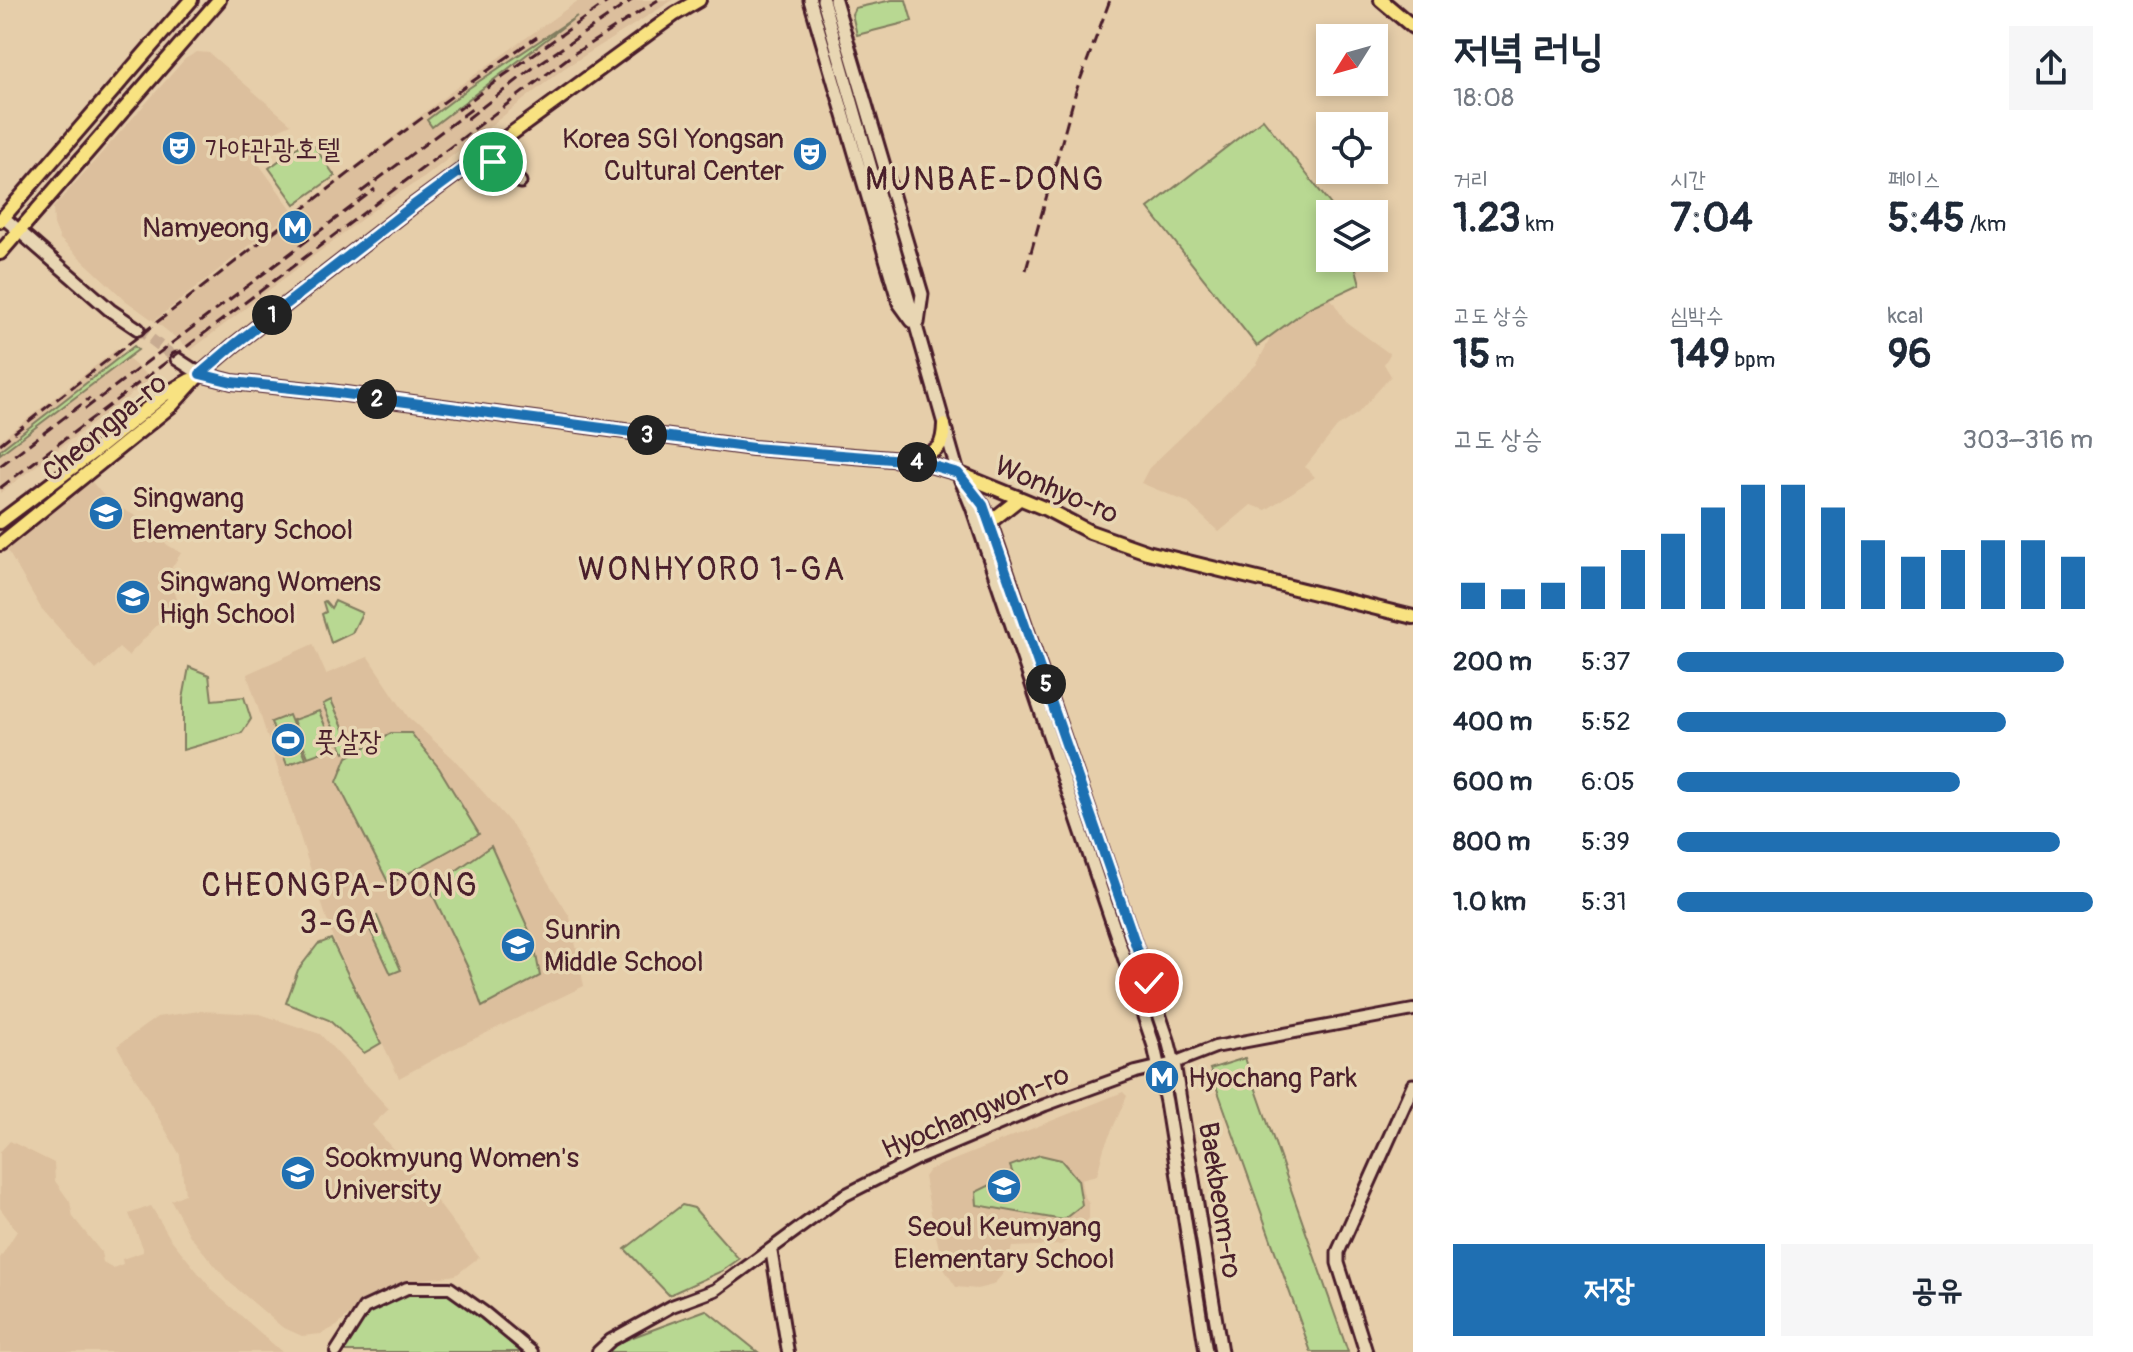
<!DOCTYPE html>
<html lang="ko">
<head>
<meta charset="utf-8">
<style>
	body { margin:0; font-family:Pangolin,"Poor Story",sans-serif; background:#f6f6f7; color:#1f2937; height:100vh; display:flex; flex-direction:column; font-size:30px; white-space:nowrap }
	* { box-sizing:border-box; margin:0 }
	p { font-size:26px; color:#747a83 }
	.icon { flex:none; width:44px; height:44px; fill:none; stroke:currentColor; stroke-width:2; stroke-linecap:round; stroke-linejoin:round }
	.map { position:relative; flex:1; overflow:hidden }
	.details { display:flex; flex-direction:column; background:#fff; width:720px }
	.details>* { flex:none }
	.needle { width:52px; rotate:233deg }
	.controls { position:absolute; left:1316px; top:24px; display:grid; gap:16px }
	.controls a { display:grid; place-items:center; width:72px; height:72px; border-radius:0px; background:#fff; box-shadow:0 4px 12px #0003; font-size:40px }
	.pin { position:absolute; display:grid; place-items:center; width:68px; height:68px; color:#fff; margin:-34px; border:4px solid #fff; border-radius:50%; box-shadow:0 2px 8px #0007 }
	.km { position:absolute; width:40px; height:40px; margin:-20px; border-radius:50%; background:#222; color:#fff; font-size:22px; line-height:40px; text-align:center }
	.round { display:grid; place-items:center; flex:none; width:84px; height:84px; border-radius:0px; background:#f6f6f7 }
	.headline { display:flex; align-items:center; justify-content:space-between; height:136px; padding:0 40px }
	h1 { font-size:44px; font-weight:700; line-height:60px }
	.metrics { display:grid; grid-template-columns:repeat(3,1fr); gap:12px; height:136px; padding:8px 40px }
	.metrics div { display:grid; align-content:center }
	.metrics b { font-size:40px; font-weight:700 }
	.metrics small { font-size:22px; font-weight:400 }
	.metrics p { font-size:22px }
	.chart { height:224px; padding:16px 40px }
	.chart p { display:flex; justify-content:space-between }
	.chart svg { width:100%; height:144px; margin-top:8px; stroke:#1f6fb2; stroke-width:6 }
	.primary-button { display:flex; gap:16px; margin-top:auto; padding:16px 40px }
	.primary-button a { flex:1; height:92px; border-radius:0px; background:#1f6fb2; color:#fff; font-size:32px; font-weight:700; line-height:92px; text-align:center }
	.primary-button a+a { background:#f6f6f7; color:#1f2937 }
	ul { padding:0 40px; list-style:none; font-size:26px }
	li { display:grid; grid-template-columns:128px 96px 1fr; align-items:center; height:60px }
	li i { height:20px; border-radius:10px; background:#1f6fb2 }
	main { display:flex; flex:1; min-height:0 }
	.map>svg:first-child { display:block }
	.built { fill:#dcbf9d }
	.green { fill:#b8d892; stroke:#817c5e; stroke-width:2 }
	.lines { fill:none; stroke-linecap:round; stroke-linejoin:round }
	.secondary-tunnel { stroke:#c7ab91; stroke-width:11; stroke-dasharray:11 5.5; stroke-linecap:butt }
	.tertiary-casing { stroke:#4a1f2b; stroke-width:16 }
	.secondary-casing { stroke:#4a1f2b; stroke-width:17 }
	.primary-casing { stroke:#4a1f2b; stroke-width:18 }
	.tertiary { stroke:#e8d6b3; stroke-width:10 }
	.secondary { stroke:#e8d6b3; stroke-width:11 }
	.primary { stroke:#f8e281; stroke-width:12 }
	.rail { stroke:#4a1f2b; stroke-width:3; stroke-dasharray:12 6; stroke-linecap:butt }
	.route-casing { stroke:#fff; stroke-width:16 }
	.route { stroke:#1f6fb2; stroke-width:10 }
	.labels { text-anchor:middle; stroke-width:7; stroke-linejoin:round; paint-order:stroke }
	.poi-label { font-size:28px; fill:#4a1f2b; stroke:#e8d6b3; text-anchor:start }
	.street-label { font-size:28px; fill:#4a1f2b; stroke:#e8d6b3 }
	.quarter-label { font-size:32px; letter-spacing:2px; fill:#4a1f2b; stroke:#e8d6b3 }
</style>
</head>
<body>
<main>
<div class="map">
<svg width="1413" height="1352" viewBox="0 0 1413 1352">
	<rect width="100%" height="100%" fill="#e6ceaa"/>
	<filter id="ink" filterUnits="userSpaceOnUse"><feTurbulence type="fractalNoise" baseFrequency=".0125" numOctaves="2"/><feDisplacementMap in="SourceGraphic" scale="16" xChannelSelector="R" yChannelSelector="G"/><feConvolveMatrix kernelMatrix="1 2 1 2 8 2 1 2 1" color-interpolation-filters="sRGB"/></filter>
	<g filter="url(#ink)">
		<path class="built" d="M579 0H673L563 69 425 177 384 202 191 350 156 322 452 91Z
			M197 52 209 53 291 124 245 145 293 211 154 321 125 300 60 239 54 224 53 208 185 59Z
			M1330 297 1346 322 1390 354 1384 364 1391 376 1358 413 1337 427 1305 467 1315 477 1266 510 1251 505 1219 532 1187 502 1141 483 1149 468 1257 364 1272 335 1310 307Z
			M117 349 151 379 0 493V440Z
			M92 482 109 502 149 523V534L181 553 169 572 178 603 128 656 119 648 96 670 41 608 6 548Z
			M313 644 326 674 368 657 408 717 454 759 513 826 570 917 584 986 451 1050 399 1078 334 941 247 674Z
			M200 1011 260 1014 320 1034 389 1109 372 1125 429 1191 479 1257 456 1275 405 1282 361 1304 337 1326 321 1334 302 1336 282 1327 228 1281 190 1236 171 1200 185 1194 180 1155 117 1046 157 1017Z
			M1123 1092 1127 1096 1104 1148 1097 1175 1081 1179 1083 1193 1089 1204V1218L1078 1232 1061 1245 1012 1247 1002 1275 993 1285 977 1289 956 1287 944 1269 933 1223 924 1177 929 1170Z
			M10 1141 54 1163 55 1181 70 1202 73 1217 101 1252 103 1262 113 1268 123 1264 122 1259 143 1252V1248L129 1214 151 1206 170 1238 213 1291 282 1352H0V1258L17 1231 0 1208V1152Z"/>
		<path class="green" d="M892 0H906L912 21 857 35 852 14 855 8Z
			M577 16 432 127 427 120 469 88Z
			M1263 119 1338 214H1330V258H1353L1360 284 1310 307 1257 346 1148 208Z
			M309 139 335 176 295 204 269 168Z
			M134 346 138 350 0 454V450Z
			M325 601 331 608 335 601 362 613 352 633 331 643 322 614 326 612 323 602Z
			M189 667 209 675 212 700 244 697 251 719 242 733 183 750V699Z
			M331 700 353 749 344 753 323 704Z
			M319 711 334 748 308 757 293 720Z
			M289 715 306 758 287 765 271 722Z
			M391 733H411L439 768 479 834 389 884 337 782 347 757Z
			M491 846 533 939 540 976 482 1007 469 970 430 889Z
			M377 916 401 970 391 974 366 921Z
			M331 939 381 1043 364 1053 329 1020 286 1003 298 970 318 944Z
			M1245 1058 1348 1352H1311L1210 1069Z
			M1040 1155 1061 1160 1078 1180 1082 1205 1063 1220 977 1205 976 1192 1013 1174 1010 1166Z
			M682 1205 694 1208 739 1259 722 1271 669 1295 625 1249Z
			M408 1292H448L484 1316 528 1352H343L367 1311Z
			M706 1310 758 1352H604L614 1344Z"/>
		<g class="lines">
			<path class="secondary-tunnel" d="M138 329 177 359"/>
			<g class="tertiary-casing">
				<path id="tertiary" d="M771 1249 788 1352
					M336 1352 364 1308 407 1288H450L485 1313 532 1352
					M598 1352 611 1340 672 1306 715 1290 843 1196 914 1160 1045 1105 1136 1072 1174 1063 1215 1047 1413 1010"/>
			</g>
			<g class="secondary-casing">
				<path id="secondary" d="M810 0 899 303 912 321
					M823 0 958 473 972 507 1154 1046 1166 1102 1206 1352
					M835 0 922 294 918 323
					M467 166C496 159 498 164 520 182
					M3 217 110 310 138 329
					M177 359 200 374
					M968 486 983 505 990 522 1168 1040 1174 1063 1221 1352
					M1366 1352 1338 1263V1252L1413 1085"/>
			</g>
			<g class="primary-casing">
				<path id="primary" d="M1381 0 1413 27
					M0 221 191 0
					M0 253 219 0
					M200 374 232 382 330 392 753 448 916 461 958 473 1046 509 1090 532 1147 552 1413 617
					M916 461C937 449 943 450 944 425
					M0 522 96 450 164 395 190 380
					M990 522 1019 499
					M0 544 172 405 200 374 234 345 414 205 675 14 699 0"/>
			</g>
			<use href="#tertiary" class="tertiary"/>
			<use href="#secondary" class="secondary"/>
			<use href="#primary" class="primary"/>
			<path class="rail" d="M458 110 503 76 610 0
				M467 119 533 68 632 0
				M361 192 473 108
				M1026 270 1076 91 1110 0
				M85 409 375 189
				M0 444C84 377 170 313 254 247 347 175 439 102 537 37
				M0 466 90 398
				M0 488 572 55 658 0"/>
		</g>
	</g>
	<g class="lines" filter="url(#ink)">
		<g class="route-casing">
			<path id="route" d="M493 162H486L467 166 414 205 234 345 200 374 232 382 330 392 753 448 916 461 958 473 983 505 1149 983"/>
		</g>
		<use href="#route" class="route"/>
	</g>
	<defs>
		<g id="theatre-disc" transform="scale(1.8)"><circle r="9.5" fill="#1f6fb2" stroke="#e8d6b3"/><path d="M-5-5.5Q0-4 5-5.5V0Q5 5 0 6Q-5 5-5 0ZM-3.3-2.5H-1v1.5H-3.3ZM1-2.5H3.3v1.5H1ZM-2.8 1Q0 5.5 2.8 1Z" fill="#fff"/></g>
		<g id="metro-disc" transform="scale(1.8)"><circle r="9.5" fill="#1f6fb2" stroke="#e8d6b3"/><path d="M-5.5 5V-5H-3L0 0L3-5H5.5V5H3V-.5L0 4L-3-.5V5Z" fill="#fff"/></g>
		<g id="school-disc" transform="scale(1.8)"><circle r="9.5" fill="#1f6fb2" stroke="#e8d6b3"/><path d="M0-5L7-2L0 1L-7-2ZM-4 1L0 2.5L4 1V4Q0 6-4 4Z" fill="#fff"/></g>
		<g id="stadium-disc" transform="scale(1.8)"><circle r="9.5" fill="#1f6fb2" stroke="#e8d6b3"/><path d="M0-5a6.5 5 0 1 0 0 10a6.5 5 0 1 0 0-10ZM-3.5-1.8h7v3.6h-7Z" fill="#fff"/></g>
		<g id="university-disc" transform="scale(1.8)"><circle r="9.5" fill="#1f6fb2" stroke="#e8d6b3"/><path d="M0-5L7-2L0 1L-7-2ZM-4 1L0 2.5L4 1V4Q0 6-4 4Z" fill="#fff"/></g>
	</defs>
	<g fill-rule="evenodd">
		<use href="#theatre-disc" x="179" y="148"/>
		<use href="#theatre-disc" x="810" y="154"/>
		<use href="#metro-disc" x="295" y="227"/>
		<use href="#school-disc" x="106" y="513"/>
		<use href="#school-disc" x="133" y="597"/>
		<use href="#stadium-disc" x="288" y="740"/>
		<use href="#school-disc" x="518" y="945"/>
		<use href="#metro-disc" x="1162" y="1077"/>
		<use href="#university-disc" x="298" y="1173"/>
		<use href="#school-disc" x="1004" y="1186"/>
	</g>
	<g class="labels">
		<g class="poi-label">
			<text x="784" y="148" text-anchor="end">Korea SGI Yongsan<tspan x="784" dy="32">Cultural Center</tspan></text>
			<text x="205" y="158">가야관광호텔</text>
			<text x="269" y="237" text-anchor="end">Namyeong</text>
			<text x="132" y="507">Singwang<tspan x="132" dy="32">Elementary School</tspan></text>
			<text x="159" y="591">Singwang Womens<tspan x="159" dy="32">High School</tspan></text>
			<text x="314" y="750">풋살장</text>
			<text x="544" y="939">Sunrin<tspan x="544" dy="32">Middle School</tspan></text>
			<text x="1188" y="1087">Hyochang Park</text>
			<text x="324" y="1167">Sookmyung Women's<tspan x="324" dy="32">University</tspan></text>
			<text x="1004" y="1236" text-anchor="middle">Seoul Keumyang<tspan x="1004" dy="32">Elementary School</tspan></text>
		</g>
		<g class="street-label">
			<text transform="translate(104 427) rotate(-40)" y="10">Cheongpa-ro</text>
			<text transform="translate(1057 489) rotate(23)" y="10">Wonhyo-ro</text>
			<text transform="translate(975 1111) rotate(-23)" y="10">Hyochangwon-ro</text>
			<text transform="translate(1221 1200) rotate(81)" y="10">Baekbeom-ro</text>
		</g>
		<g class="quarter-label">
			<text x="985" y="190">MUNBAE-DONG</text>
			<text x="712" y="580">WONHYORO 1-GA</text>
			<text x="340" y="896">CHEONGPA-DONG<tspan x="340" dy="37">3-GA</tspan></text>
		</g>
	</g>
</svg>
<div class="controls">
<a><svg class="needle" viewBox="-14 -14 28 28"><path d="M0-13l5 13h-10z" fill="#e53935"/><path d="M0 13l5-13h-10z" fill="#747a83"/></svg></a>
<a><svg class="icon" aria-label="locate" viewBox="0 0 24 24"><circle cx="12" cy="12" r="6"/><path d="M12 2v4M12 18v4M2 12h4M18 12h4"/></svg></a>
<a><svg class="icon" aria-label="layers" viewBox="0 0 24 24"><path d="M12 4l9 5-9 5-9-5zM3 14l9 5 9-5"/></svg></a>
</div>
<div class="pin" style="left:493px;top:162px;background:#1e9e55"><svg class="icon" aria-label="arrive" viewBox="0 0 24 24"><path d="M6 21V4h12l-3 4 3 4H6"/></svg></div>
<div class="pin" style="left:1149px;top:983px;background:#d93025"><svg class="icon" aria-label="check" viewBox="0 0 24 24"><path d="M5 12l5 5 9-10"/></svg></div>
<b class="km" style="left:272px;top:315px">1</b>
<b class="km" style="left:377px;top:399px">2</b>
<b class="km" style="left:647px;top:435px">3</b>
<b class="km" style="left:917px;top:462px">4</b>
<b class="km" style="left:1046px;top:684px">5</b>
</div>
<section class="details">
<div class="headline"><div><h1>저녁 러닝</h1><p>18:08</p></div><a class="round"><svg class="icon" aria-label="share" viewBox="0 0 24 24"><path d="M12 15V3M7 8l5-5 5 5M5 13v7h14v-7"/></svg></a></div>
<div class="metrics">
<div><p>거리</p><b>1.23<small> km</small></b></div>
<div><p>시간</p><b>7:04</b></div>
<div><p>페이스</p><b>5:45<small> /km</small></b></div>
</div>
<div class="metrics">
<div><p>고도 상승</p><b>15<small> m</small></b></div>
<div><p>심박수</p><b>149<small> bpm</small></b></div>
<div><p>kcal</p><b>96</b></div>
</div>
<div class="chart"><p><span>고도 상승</span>303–316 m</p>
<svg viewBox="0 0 160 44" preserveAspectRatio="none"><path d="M5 44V36M15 44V38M25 44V36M35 44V31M45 44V26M55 44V21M65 44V13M75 44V6M85 44V6M95 44V13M105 44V23M115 44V28M125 44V26M135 44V23M145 44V23M155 44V28"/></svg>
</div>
<ul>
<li><b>200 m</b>5:37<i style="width:93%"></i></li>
<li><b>400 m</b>5:52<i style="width:79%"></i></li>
<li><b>600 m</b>6:05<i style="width:68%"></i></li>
<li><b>800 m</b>5:39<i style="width:92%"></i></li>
<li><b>1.0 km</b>5:31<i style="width:100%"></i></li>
</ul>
<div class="primary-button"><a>저장</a><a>공유</a></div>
</section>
</main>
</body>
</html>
